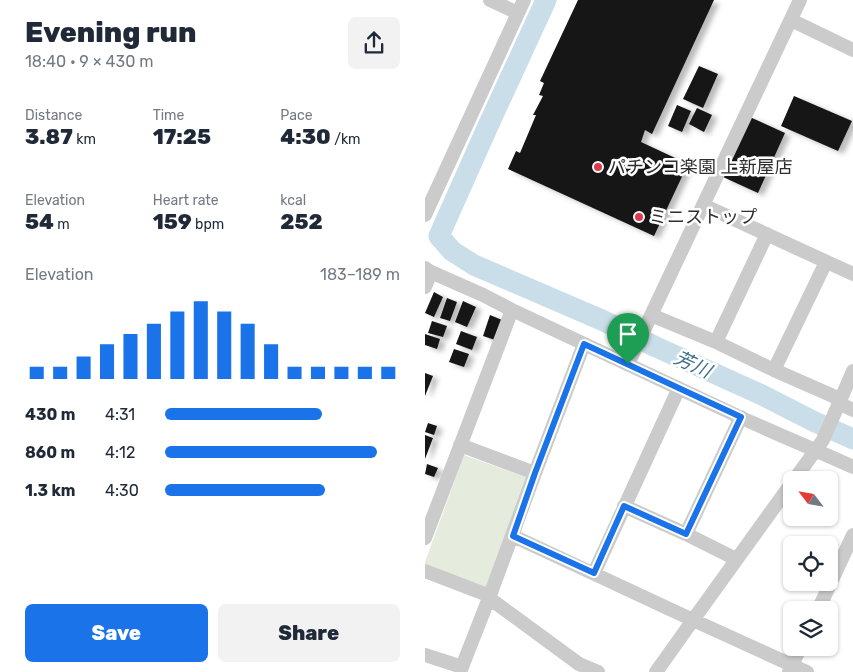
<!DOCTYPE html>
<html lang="en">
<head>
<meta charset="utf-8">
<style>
	body { margin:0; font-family:Rubik,"Noto Sans JP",sans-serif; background:#f2f2f3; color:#1f2937; height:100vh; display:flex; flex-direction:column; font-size:19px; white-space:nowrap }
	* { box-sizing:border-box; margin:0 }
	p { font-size:16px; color:#747a83 }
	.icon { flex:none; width:28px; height:28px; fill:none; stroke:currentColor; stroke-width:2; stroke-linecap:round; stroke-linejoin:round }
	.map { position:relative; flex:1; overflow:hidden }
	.side { display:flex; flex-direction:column; background:#fff; width:425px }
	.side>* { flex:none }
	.needle { width:32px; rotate:301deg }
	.tools { position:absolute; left:358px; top:471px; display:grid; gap:10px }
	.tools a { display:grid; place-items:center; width:55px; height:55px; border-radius:8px; background:#fff; box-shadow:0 1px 4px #0004; font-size:25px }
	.pin { position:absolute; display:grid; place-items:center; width:42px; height:42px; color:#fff; margin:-51px -21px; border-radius:50% 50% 50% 0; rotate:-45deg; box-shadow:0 0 5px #0007 }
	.pin .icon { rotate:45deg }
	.round { display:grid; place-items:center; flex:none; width:52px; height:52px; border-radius:8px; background:#f2f2f3 }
	.head { display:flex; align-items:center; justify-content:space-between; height:85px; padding:0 25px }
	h1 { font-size:28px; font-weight:800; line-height:38px }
	.figures { display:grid; grid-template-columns:repeat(3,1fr); gap:8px; height:85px; padding:5px 25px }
	.figures div { display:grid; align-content:center }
	.figures b { font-size:21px; font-weight:800 }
	.figures small { font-size:14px; font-weight:400 }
	.figures p { font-size:14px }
	.chart { height:140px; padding:10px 25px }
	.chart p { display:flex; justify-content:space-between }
	.chart svg { width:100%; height:90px; margin-top:5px; stroke:#1a73e8; stroke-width:6 }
	.action { display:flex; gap:10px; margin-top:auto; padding:10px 25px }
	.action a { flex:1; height:58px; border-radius:8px; background:#1a73e8; color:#fff; font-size:20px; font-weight:800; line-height:58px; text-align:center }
	.action a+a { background:#f2f2f3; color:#1f2937 }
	ul { padding:0 25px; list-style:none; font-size:16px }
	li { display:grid; grid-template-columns:80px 60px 1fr; align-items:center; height:38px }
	li i { height:12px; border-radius:6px; background:#1a73e8 }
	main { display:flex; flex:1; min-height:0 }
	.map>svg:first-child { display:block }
	.green { fill:#e5ebdd }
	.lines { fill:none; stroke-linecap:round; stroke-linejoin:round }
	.river { stroke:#cadee9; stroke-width:21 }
	.building { fill:#151515; filter:url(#shadow) }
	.minor { stroke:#cbcbcb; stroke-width:14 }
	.route-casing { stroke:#fff; stroke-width:10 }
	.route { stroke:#1a73e8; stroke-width:6 }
	.poi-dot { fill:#da3b4e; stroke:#fff; stroke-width:2 }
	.labels { text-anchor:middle; stroke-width:5; stroke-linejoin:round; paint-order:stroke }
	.poi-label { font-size:18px; fill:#2e2e2e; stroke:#fff; text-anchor:start }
	.water-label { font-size:19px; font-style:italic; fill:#41718b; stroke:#fff }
</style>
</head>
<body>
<main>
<section class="side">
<div class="head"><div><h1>Evening run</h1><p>18:40 · 9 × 430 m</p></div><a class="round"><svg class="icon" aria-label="share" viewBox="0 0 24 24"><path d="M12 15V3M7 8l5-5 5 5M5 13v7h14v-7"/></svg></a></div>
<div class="figures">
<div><p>Distance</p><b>3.87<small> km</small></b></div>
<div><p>Time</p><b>17:25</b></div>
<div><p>Pace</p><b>4:30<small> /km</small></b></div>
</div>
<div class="figures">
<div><p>Elevation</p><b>54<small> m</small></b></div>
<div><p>Heart rate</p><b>159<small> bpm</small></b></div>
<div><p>kcal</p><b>252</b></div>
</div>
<div class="chart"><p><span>Elevation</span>183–189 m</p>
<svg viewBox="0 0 160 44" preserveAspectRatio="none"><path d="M5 44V38M15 44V38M25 44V33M35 44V27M45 44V22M55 44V17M65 44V11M75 44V6M85 44V11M95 44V17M105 44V27M115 44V38M125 44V38M135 44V38M145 44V38M155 44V38"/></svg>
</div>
<ul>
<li><b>430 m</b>4:31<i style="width:67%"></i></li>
<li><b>860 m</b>4:12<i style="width:90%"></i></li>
<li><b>1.3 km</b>4:30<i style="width:68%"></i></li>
</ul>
<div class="action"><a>Save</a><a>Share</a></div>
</section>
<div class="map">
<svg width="428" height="672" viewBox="0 0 428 672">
	<defs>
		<filter id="shadow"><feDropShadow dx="5.5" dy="3" stdDeviation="2.5" flood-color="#0004"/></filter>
	</defs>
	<rect width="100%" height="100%" fill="#fff"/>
	<path class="green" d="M39 455 103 478 62 589 0 566V562Z"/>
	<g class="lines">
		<path class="river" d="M121 0 63 126 14 236 27 251 49 265 179 321 229 346 337 395 390 422 428 439"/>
	</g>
	<path class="building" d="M153 0H289L227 134 220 130 216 142 263 164 229 236 83 169 91 151 95 153 111 115H108L118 96 114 95 119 83 115 81Z
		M274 66 293 74 278 108 258 99Z
		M369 96 427 121 413 151 356 126Z
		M252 105 266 111 257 132 243 126Z
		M272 108 287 115 279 132 264 124Z
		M325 117 360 133 333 193 298 177Z
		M9 292 18 297 9 317 0 313Z
		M22 298 32 302 25 321 15 318Z
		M38 301 51 307 42 327 30 322Z
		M65 315 77 320 70 340 58 336Z
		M7 321 22 326 18 337 3 333Z
		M36 331 52 337 47 350 31 344Z
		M0 334 15 339 12 349 0 345Z
		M29 349 44 354 39 367 24 362Z
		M0 373 8 376 0 396Z
		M3 423 12 426 9 435 0 432Z
		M0 435 8 438 0 459Z
		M2 464 13 468 9 477 0 474Z"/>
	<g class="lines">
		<path class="minor" d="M65 0 93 13
			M366 20 428 50
			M278 205 428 274
			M0 215 99 0
			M0 268 6 272 58 295 87 310C164 346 240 382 317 418 354 435 391 450 428 467
			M0 287 6 272
			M226 315 291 342 349 370 415 399
			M291 342 342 234
			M203 364 375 0
			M349 370 401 262
			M413 403 428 410
			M35 445 110 473
			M369 480 398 440 428 371
			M199 506 261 534 311 559
			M261 534 316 417
			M88 536 268 620 366 484
			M0 538 87 310
			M0 571 65 596
			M169 573 254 388
			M64 598 154 664 173 672
			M393 610 428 535
			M0 655 37 667
			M35 672 64 598 110 473 159 344
			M231 672 268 620 382 672
			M364 672 375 648"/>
	</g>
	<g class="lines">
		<g class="route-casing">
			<path id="route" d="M159 344 316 417 261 534 199 506 169 573 88 536 110 473Z"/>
		</g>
		<use href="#route" class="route"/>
	</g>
	<g class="poi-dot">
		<circle cx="173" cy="167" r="5"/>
		<circle cx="214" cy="217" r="5"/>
	</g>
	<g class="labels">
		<g class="poi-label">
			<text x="183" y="173">パチンコ楽園 上新屋店</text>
			<text x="224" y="223">ミニストップ</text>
		</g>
		<g class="water-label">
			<text transform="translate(268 364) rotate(25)" y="7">芳川</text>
		</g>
	</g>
</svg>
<div class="tools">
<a><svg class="needle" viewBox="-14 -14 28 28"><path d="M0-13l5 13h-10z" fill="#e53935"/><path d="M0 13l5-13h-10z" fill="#747a83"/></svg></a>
<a><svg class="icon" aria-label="locate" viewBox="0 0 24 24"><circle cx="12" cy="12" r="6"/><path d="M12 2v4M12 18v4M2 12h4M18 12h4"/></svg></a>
<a><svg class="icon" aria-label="layers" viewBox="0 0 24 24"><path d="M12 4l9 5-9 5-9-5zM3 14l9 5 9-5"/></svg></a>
</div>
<div class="pin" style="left:203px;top:364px;background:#1e9e55"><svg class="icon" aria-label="arrive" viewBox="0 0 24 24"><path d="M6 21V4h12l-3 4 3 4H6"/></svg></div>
</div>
</main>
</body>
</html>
